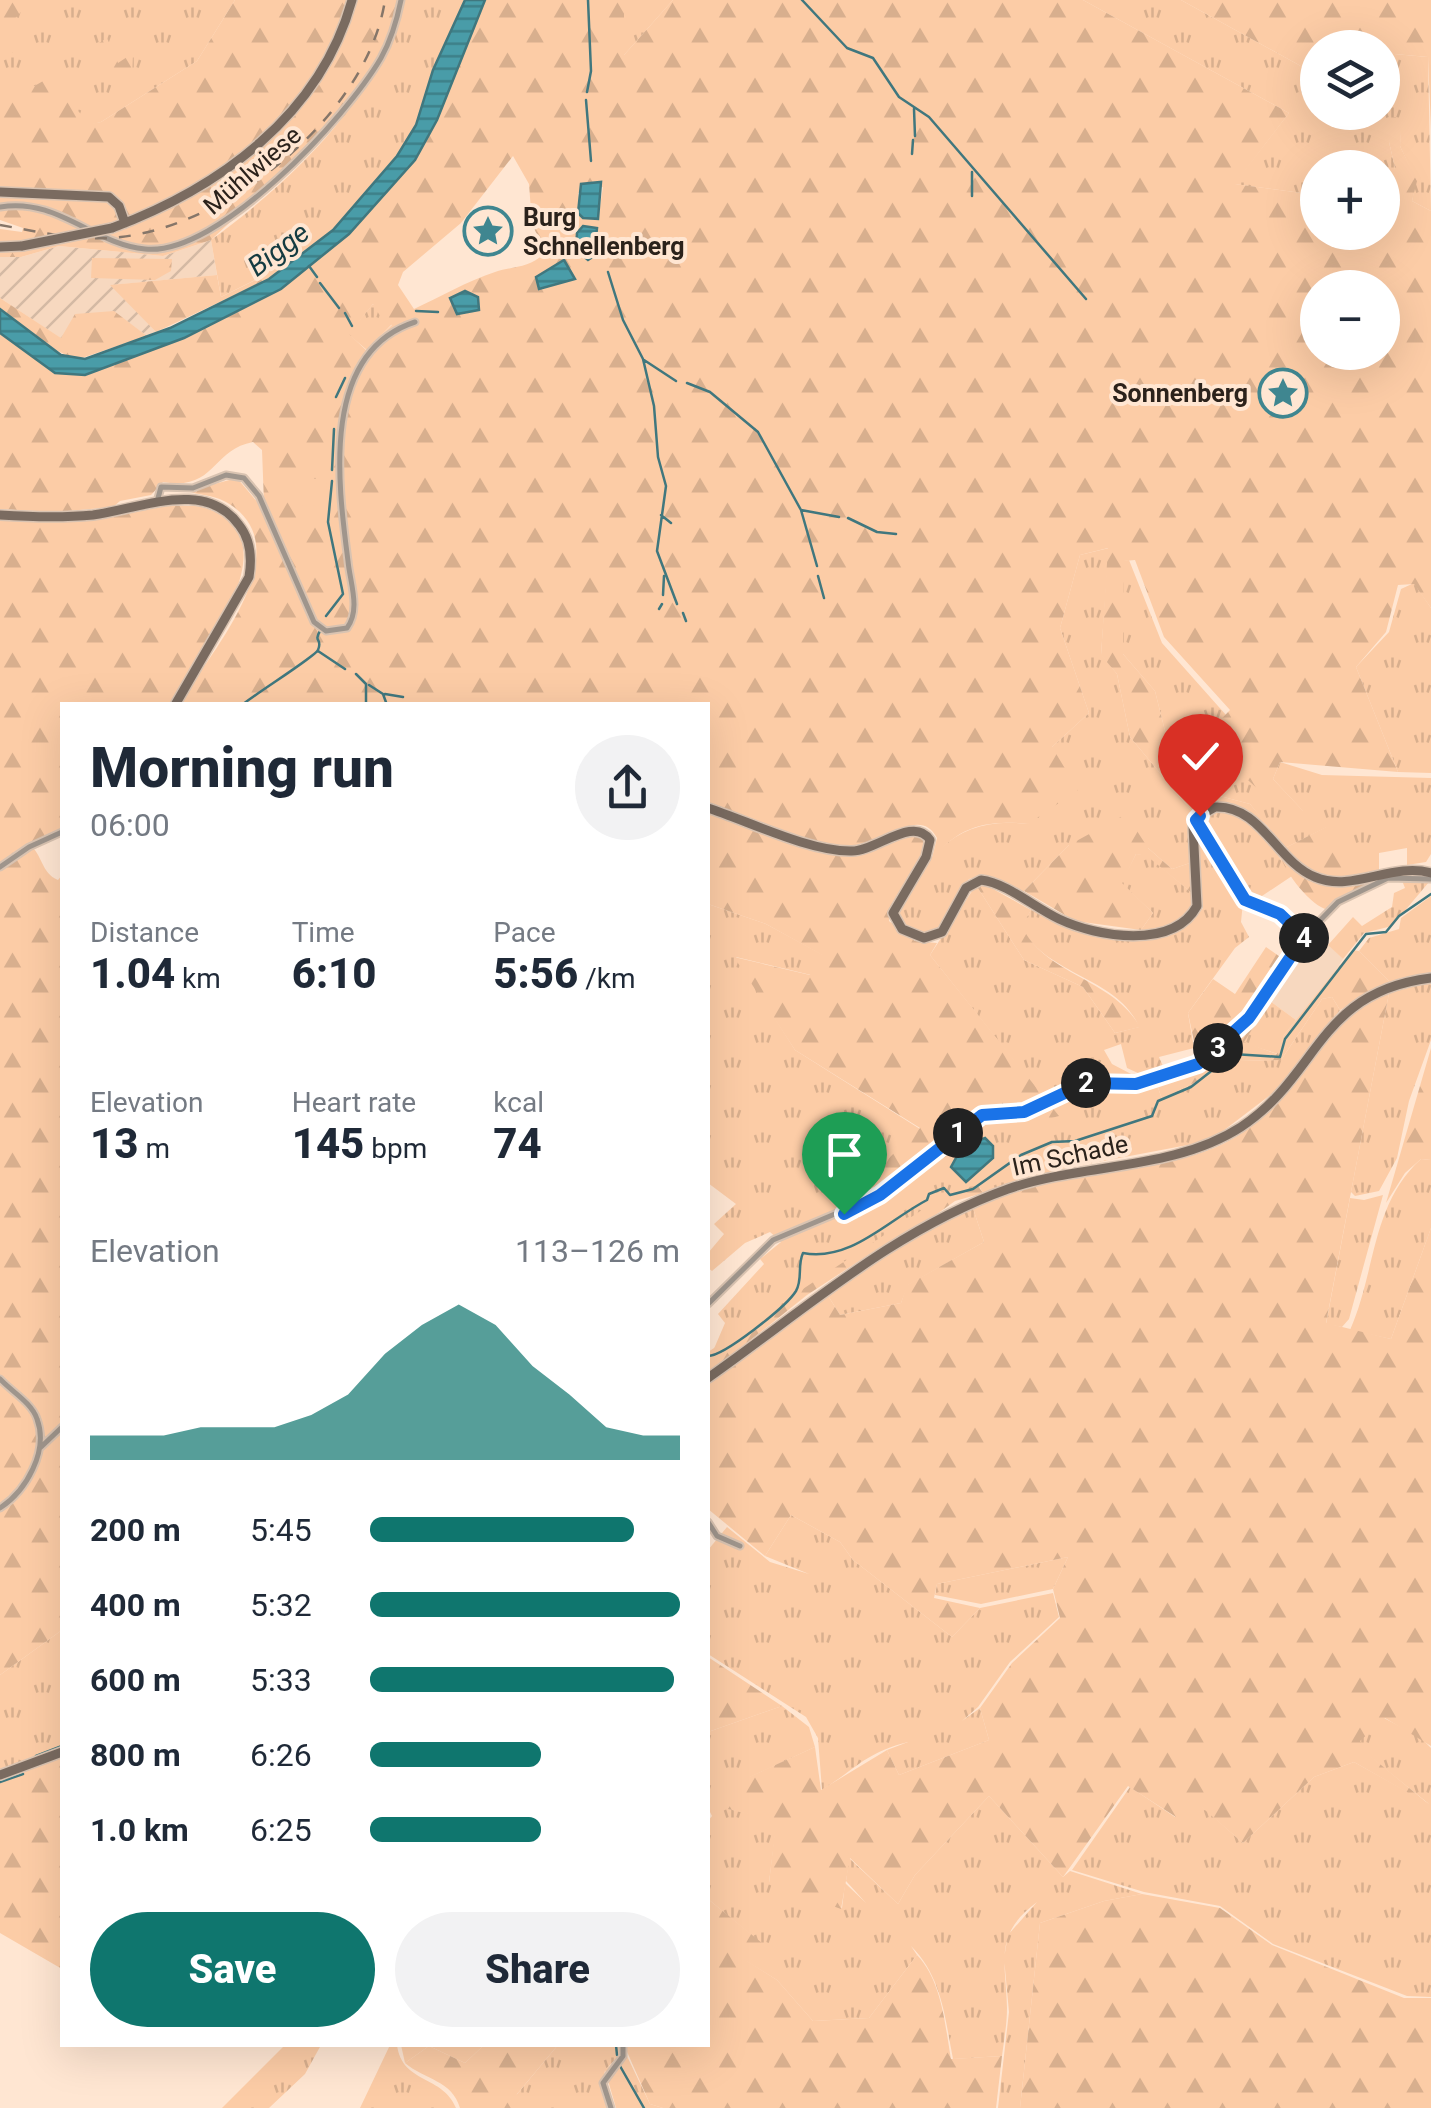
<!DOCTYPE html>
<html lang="en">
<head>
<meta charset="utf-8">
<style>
	body { margin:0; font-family:Roboto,sans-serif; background:#f2f2f3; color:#1f2937; height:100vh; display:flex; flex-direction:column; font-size:38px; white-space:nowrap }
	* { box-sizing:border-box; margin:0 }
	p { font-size:32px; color:#747a83 }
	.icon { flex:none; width:55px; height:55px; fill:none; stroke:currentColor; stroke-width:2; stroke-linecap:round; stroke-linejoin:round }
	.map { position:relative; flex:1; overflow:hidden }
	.details { position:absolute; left:60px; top:702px; width:650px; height:1345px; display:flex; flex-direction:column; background:#fff; border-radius:0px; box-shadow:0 10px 40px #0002 }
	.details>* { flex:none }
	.tools { position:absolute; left:1300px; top:30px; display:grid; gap:20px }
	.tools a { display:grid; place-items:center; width:100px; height:100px; border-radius:50%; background:#fff; box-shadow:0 10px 40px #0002; font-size:50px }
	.pin { position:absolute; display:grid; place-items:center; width:85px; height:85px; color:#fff; margin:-102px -42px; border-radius:50% 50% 50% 0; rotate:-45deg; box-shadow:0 0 10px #0007 }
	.pin .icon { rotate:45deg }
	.km { position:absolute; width:50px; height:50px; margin:-25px; border-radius:50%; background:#222; color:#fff; font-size:28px; line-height:50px; text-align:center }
	.round { display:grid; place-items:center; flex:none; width:105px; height:105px; border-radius:52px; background:#f2f2f3 }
	.headline { display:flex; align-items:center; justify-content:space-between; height:170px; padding:0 30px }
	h1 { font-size:55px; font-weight:800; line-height:75px }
	.figures { display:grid; grid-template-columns:repeat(3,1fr); gap:15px; height:170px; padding:10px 30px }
	.figures div { display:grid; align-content:center }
	.figures b { font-size:42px; font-weight:800 }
	.figures small { font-size:28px; font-weight:400 }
	.figures p { font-size:28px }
	.chart { height:280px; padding:20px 30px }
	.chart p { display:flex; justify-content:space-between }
	.chart svg { width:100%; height:180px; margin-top:10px; fill:#0f766e; opacity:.7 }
	.cta { display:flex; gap:20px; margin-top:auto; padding:20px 30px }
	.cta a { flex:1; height:115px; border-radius:60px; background:#0f766e; color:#fff; font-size:40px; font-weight:800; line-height:115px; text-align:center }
	.cta a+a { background:#f2f2f3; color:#1f2937 }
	ul { padding:0 30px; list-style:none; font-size:32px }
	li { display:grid; grid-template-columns:160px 120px 1fr; align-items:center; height:75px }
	li i { height:25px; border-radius:12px; background:#0f766e }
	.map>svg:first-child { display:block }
	.built { fill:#f7d8bf }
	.industrial { fill:url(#industrial-furrows) }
	.grass { fill:url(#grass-tufts) }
	.forest { fill:url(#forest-firs); fill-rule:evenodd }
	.garden { fill:#fccca6 }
	.water { fill:url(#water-rules); stroke:#40777e; stroke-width:2.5 }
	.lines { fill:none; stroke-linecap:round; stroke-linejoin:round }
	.stream { stroke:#40777e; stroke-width:2.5 }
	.street-casing { stroke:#d9c3b1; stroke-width:9 }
	.secondary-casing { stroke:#d9c3b1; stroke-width:12 }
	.street { stroke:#9f958c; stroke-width:5 }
	.secondary { stroke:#7a6b60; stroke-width:9 }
	.rail { stroke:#867669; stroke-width:2.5; stroke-dasharray:12 12; stroke-linecap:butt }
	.secondary-bridge-casing { stroke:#d9c3b1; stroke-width:12; stroke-linecap:butt }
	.secondary-bridge { stroke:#7a6b60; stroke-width:9 }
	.route-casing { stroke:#fff; stroke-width:20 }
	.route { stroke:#1a73e8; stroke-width:12 }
	.labels { text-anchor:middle; stroke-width:8; stroke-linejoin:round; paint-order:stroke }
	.street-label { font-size:25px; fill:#2b221b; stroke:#ffe6d2 }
	.poi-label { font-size:25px; font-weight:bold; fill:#2b221b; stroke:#ffe6d2; text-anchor:start }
	.water-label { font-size:28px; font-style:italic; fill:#143b41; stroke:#ffe6d2 }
</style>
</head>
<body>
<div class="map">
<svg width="1431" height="2108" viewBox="0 0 1431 2108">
	<defs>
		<pattern id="industrial-furrows" width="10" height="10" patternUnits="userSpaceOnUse" patternTransform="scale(2.5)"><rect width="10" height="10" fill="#f7d8bf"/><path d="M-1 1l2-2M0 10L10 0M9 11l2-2" fill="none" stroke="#d4b9a4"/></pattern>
		<pattern id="grass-tufts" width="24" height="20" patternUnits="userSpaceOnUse" patternTransform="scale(2.5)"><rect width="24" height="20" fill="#fccca6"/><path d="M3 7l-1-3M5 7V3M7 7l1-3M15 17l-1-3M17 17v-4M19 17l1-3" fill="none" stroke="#d8af8e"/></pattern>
		<pattern id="forest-firs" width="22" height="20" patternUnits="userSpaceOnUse" patternTransform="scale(2.5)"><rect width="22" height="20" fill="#fccca6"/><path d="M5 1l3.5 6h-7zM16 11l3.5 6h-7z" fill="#d8af8e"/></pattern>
		<pattern id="water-rules" width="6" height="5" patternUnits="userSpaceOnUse" patternTransform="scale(2.5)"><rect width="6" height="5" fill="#499ca8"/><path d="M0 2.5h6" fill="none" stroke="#3d7f88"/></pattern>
	</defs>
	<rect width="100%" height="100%" fill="#ffe6d2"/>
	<path class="built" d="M1313 930 1343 959 1322 992 1296 1020 1270 1001 1293 966 1289 963Z"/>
	<path class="industrial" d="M211 240 217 275 112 285 156 332 147 336 113 311 62 339 0 298V257H21L59 246 163 256Z"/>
	<path class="grass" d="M0 0H235L197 61 101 122 89 125 0 112Z
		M404 0H465C446 40 435 82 417 123 388 188 325 238 269 279L267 274 221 297 211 240C293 180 377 100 404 0Z
		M624 0H673L624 55 621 52Z
		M1083 0H1181L1317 75 1318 112H1382L1383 53 1428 57 1431 211 1412 201 1416 181 1400 146 1401 118 1389 142 1395 168 1388 184 1383 186 1382 168H1318L1317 195 1234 184 1289 113Z
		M373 304 392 324 367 350 348 334Z
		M1109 548 1101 654 1117 674 1130 737 1195 815 1188 837 1190 863 1172 869 1148 848 1069 845 1020 895 986 875 969 879C949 903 932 973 897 911 927 854 958 815 1028 824L1052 747 1089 713 1060 628 1080 555Z
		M1129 560 1162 643 1226 715 1202 740 1303 811 1273 779 1280 762 1322 775 1431 778V854L1426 862 1407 865V848L1379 853V870L1363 874 1327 827 1285 848 1250 804 1216 795 1168 743 1155 691 1123 654V561Z
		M1414 583 1431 608V773L1398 772 1356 667 1389 632 1401 589Z
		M1223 810C1259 824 1273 847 1292 876L1253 902 1203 823 1210 812Z
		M1198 827 1243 902 1241 922 1249 937 1235 948 1188 1013 1194 1048 1159 1057 1166 1073 1151 1079 1127 1068 1121 1044 1104 1050 1112 1064 1133 1075 1136 1084 1156 1082 1162 1099 1238 1061 1281 1060 1322 999 1332 997 1340 1010 1277 1090 1219 1134 1193 1144 1061 1169 983 1193 980 1188 960 1194 713 1351 725 1323 718 1314 764 1264 760 1259 781 1242 770 1232 745 1243 712 1271 708 1268V1253L724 1234 714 1224 736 1204 708 1183V904L766 924 823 955 811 975 736 957 795 1050 920 1129 858 1189 975 1126 1058 1116 930 955 976 885 1024 960 1083 987 1115 1033 1139 1027C1119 977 1044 975 1021 926L1031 910C1081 934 1164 963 1203 908L1194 846Z
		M1136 854 1147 855 1193 894C1194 922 1163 930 1141 930L1153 913 1121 883Z
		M1401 878 1429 882 1392 926 1364 933 1343 959 1328 945 1353 917 1362 926 1392 907 1394 893 1405 888Z
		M1431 896V974L1391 983 1359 951 1369 938 1399 929 1401 918Z
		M1431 982V1040L1409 1101 1397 1158 1379 1191 1355 1196 1351 1192 1389 993Z
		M1270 1001 1296 1020 1284 1035 1278 1054 1243 1043Z
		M1421 1159 1431 1160V1228L1391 1339 1350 1330C1376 1272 1371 1204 1421 1159Z
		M1383 1195 1349 1319 1342 1327 1326 1324 1350 1198 1364 1200Z
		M973 1208 984 1242 908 1285 901 1303 840 1315 827 1294 898 1247Z
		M791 1515 840 1542 853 1560 952 1637 980 1608 1053 1593 1059 1617 1010 1662 978 1707 962 1721 980 1708 989 1740 899 1775 887 1750 908 1742C865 1753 857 1768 822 1790L818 1738 806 1717 708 1654V1550L727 1527 770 1562 809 1574 765 1556Z
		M1068 1557 1053 1589 981 1604 935 1595 937 1584Z
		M62 1630V1748L0 1770V1675Z
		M782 1706 809 1727 815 1747 750 1777 729 1809 777 1820 769 1882 842 1908 845 1883 866 1903 846 1881 849 1858 898 1904 915 1875 989 1796 1063 1877 1070 1871 1142 1894 1104 1901 1040 1923 1020 2108H998L1009 2012 1004 1958 1008 1935 1037 1902C993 1935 1006 1961 1007 2008 1007 2024 1004 2040 1002 2056L953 2059C945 2018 942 1977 911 1946L917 1955 869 2018 813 2021 777 1980 746 1961 761 1943 708 1899V1821L712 1816 708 1808V1732Z
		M1384 1718 1420 1737 1431 1748V1997L1407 1996 1273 1944 1220 1906 1144 1892 1072 1870 1130 1787 1175 1817 1191 1797 1243 1843 1314 1777 1354 1762 1429 1804 1368 1755 1359 1741Z
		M285 2045H321L305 2074 269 2108H222Z
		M390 2045H397C402 2084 443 2075 456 2108H360Z
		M401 2045H484L465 2063 429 2046 405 2063Z
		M558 2045H623L624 2051 606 2069 626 2054 650 2104 663 2108H616L605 2070 603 2085 611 2108H514L513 2099Z"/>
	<path class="forest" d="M32 0 8 26 23 54 0 51V2Z
		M235 0H404L394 39 345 115 211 240 163 256 59 246 21 257H0V229L22 232 23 228 0 220V106L50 77 89 124 101 122 197 61Z
		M485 0H624V55L673 0H1083L1289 113 1235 184 1317 195 1318 232H1382L1383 186 1395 168 1389 142 1392 117 1402 118 1400 146 1417 181 1412 201 1431 211V608L1414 584 1398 585 1386 632 1356 667 1398 772 1280 762 1273 779 1306 814 1259 790 1202 739 1230 710 1164 637 1135 560 1124 561 1123 654 1155 691 1168 743 1216 795 1250 804 1270 828C1247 808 1221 790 1195 815L1130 737 1117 674 1101 655 1108 548 1080 555 1060 628 1089 713 1052 747 1078 790 1028 824C987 819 955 827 931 862L937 838C919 804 883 846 856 847 814 849 748 817 708 803V705H178C208 656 307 545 224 501 213 495 197 495 188 491L237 478 259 504 264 503 262 450 253 442C211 450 216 491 163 482L151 495 120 501 113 507 56 512 0 509V333L55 373 85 375 184 338 281 289 349 234 415 160ZM513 156 529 184 532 224 545 252C532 268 513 266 495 272 467 281 440 297 414 309L398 285 403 272 461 223ZM603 187 598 219 583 218 578 193ZM1318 288H1382V352H1318ZM373 304 383 321 392 325 366 350 349 334Z
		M1181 0H1431V129L1428 57 1383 53 1382 48H1318L1317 75Z
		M107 38 118 63 133 53 132 81 122 90 111 84 99 43Z
		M92 258 172 259 171 271 155 280 91 278Z
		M268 274 269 279 156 332 110 285 217 275 221 297Z
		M0 298 61 338 75 314 114 311 147 336 76 360 46 345 0 309Z
		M171 505C183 507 197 504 208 509 297 541 194 660 170 705H62V828L29 844C43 855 41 873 58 880L62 875V1630L0 1675V518L91 521Z
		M708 813 847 856C873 855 898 832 922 836L926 852 892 903 889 921 915 941 937 943 930 955 1059 1116 968 1141 867 1212 857 1189 920 1128 795 1050 734 957 810 975 822 955 766 924 708 904Z
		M1126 814 1148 848 1172 869 1190 863 1193 894 1147 856 1136 854 1122 883 1153 913 1141 930 1075 921 1024 891 1069 845Z
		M1328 826 1363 870V874C1331 884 1306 874 1285 848Z
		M1279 851 1315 881 1376 879 1325 909C1307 902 1281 867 1279 851Z
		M984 884 1031 910 1022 926C1044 975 1113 978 1140 1027L1115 1033 1083 987 1024 960 976 885Z
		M1266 947 1293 966 1244 1042 1277 1054 1284 1035 1352 950 1359 951 1391 983 1340 1010 1332 997 1322 999 1281 1060 1238 1061 1162 1099 1156 1082 1199 1065 1188 1013 1213 979 1235 994Z
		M1389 993 1326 1323 1391 1339 1431 1228V1746L1385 1718 1360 1741 1369 1755 1431 1806 1354 1762 1314 1777 1243 1843 1191 1798 1176 1817 1128 1786 1063 1877 989 1796 915 1875 898 1904 850 1858 841 1909 769 1883 776 1821 728 1809 749 1777 815 1747 821 1790 887 1750 899 1775 989 1740 980 1708 1012 1663 1060 1618 1053 1589 1068 1557 937 1584 934 1598 980 1608 952 1637 853 1560 840 1542 791 1515 765 1556 708 1509V1384L827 1294 840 1315 901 1303 907 1285 984 1242 973 1208C999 1196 1025 1187 1053 1180 1111 1167 1181 1169 1234 1138 1296 1102 1317 1013 1389 993Z
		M1431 1048V1160L1421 1159 1405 1173 1386 1203Z
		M978 1186 983 1193 955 1201 919 1227 879 1248 807 1295 708 1374V1352L955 1188Z
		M708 1657 782 1706 708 1732Z
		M62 1756V1969L0 1933V1778Z
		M1142 1894 1220 1908 1272 1945 1404 1998H1431V2108H1020L1040 1923 1104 1901Z
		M708 1899 762 1943 747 1961 777 1980 813 2021 869 2018 917 1955C942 1981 945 2025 951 2059L1002 2056 996 2108H663L650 2104 624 2045H708Z
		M484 2045H558L517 2094 514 2108H460C452 2080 425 2080 405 2063L429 2046 465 2063Z"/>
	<path class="garden" d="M302 479H327L326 506 302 505Z"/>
	<path class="water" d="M465 0H485L437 120 415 160 349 234 281 289 184 338 85 375 55 373 0 333V309L61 355 85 359 170 328 269 279 333 230 397 156 416 125 433 70Z
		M601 182 598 219 583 218 578 213 581 184Z
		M583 226 597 228 594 256 588 260 576 250 577 233Z
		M564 260 575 279 539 289 536 277Z
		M465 291 478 297 479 310 457 314 450 298Z
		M985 1138 993 1146V1158L966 1182 951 1167 962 1147Z"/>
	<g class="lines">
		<path class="stream" d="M802 0 847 48 873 58 899 97 929 117 1086 299
			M587 92 591 71 588 0
			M586 100 591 161
			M914 109 915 136
			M912 154 913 140
			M972 196V172
			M309 266 317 277
			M608 272 623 320 643 359 654 406 658 457 666 486 657 551 677 604
			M320 283 339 308
			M416 311 438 312
			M345 313 352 326
			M644 360 676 381
			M687 383 710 392 758 432 801 510 839 517
			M336 397 345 378
			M332 470 334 429
			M801 510 817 566
			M661 515 671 523
			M848 518 877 532 896 534
			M818 576 824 598
			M663 595 664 576
			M659 609 662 604
			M683 613 686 621
			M326 616 343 594 328 522 332 481
			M318 651 345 669
			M356 674 366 684V705
			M369 685 383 694 387 705
			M385 694 403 697
			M242 705C255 694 316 656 318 650 323 638 313 643 320 631
			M708 1356C724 1356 786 1307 796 1291 803 1279 797 1266 803 1253 851 1262 888 1220 927 1200L929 1194 944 1188 950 1195 973 1189 1021 1155 1052 1142 1075 1141 1152 1116 1158 1101 1191 1087 1233 1054 1280 1057 1285 1039 1366 934 1386 932 1399 916 1431 894
			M36 1756 62 1746
			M0 1782 23 1774
			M616 2045 617 2055
			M620 2066 644 2108"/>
		<g class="street-casing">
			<path id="street" d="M0 207C57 197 93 244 145 249 218 257 346 118 381 58 391 40 397 20 401 0
				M157 502 161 487 193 488 226 475 244 478 259 496 314 622 326 631 347 628C361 609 350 583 348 561 338 484 320 353 415 322
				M1196 820 1245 900 1280 914 1304 937
				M0 867 29 847 62 832
				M708 1304 773 1240 880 1195 982 1115 1024 1112 1087 1083 1136 1084 1198 1064 1249 1018 1304 937 1338 902 1388 878 1431 879
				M0 1379C11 1391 32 1403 37 1419 49 1451 26 1491 0 1508
				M40 1448 62 1427
				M708 1522 717 1536 740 1546
				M611 2108 603 2083 623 2056V2045"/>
		</g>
		<g class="secondary-casing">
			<path id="secondary" d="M0 192 109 197 119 206 125 223
				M112 228C219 188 320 116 352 0
				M0 247 22 246
				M0 515C31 517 62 518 93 515 140 509 205 478 239 525 251 540 252 559 249 577L175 705
				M708 808C748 821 810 852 852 851 876 851 914 815 930 840L926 857 893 913 902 929 924 938 942 932 966 888 981 880C1007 883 1035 908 1059 919 1097 937 1173 950 1197 906L1193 826 1199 816 1215 807C1261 805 1277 862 1315 877 1352 893 1392 862 1431 873
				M708 1378C805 1310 893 1230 1008 1189 1082 1163 1173 1171 1241 1127 1320 1075 1317 992 1431 978
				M0 1775 62 1752"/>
		</g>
		<use href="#street" class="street"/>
		<use href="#secondary" class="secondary"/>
		<path class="rail" d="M0 225C40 232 80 242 121 237 232 224 368 113 385 0"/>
		<g class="secondary-bridge-casing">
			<path id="secondary-bridge" d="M22 246 112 228"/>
		</g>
		<use href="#secondary-bridge" class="secondary-bridge"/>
	</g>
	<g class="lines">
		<g class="route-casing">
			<path id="route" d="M844 1214 880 1195 982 1115 1024 1112 1086 1083 1136 1084 1198 1064 1249 1018 1304 937 1280 914 1245 900 1196 820 1200 816"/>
		</g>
		<use href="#route" class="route"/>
	</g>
	<defs>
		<g id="sight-ring" transform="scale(2.5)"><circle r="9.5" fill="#ffe6d2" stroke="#3f8690" stroke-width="1.5"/><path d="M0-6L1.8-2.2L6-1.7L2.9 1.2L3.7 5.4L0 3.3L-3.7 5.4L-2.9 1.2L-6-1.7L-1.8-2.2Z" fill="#3f8690"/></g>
	</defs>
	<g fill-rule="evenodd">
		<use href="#sight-ring" x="488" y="231"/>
		<use href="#sight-ring" x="1283" y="393"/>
	</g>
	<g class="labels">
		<g class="street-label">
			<text transform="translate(252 170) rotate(-41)" y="9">Mühlwiese</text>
			<text transform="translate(1070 1155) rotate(-12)" y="9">Im Schade</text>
		</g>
		<g class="poi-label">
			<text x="523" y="226">Burg<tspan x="523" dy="29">Schnellenberg</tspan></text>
			<text x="1248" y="402" text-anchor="end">Sonnenberg</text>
		</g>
		<g class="water-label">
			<text transform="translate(278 249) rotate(-37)" y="10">Bigge</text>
		</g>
	</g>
</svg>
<div class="tools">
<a><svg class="icon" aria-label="layers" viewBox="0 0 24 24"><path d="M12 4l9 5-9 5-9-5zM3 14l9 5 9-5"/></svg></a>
<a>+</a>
<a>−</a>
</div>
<div class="pin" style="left:844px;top:1214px;background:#1e9e55"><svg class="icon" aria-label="arrive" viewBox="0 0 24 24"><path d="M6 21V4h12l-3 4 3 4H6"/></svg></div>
<div class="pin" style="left:1200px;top:816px;background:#d93025"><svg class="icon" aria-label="check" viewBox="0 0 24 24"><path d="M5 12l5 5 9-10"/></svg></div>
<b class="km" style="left:958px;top:1133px">1</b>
<b class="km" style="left:1086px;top:1083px">2</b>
<b class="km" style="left:1218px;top:1048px">3</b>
<b class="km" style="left:1304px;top:938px">4</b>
<section class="details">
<div class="headline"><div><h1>Morning run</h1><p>06:00</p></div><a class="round"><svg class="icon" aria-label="share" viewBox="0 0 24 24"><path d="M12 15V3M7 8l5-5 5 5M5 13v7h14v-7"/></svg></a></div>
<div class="figures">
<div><p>Distance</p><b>1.04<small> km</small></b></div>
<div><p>Time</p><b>6:10</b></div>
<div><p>Pace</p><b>5:56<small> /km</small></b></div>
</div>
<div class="figures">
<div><p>Elevation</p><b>13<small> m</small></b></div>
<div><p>Heart rate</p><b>145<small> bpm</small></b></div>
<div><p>kcal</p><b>74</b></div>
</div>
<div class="chart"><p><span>Elevation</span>113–126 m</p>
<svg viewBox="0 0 160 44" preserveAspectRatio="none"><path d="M0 44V38L10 38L20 38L30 36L40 36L50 36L60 33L70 28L80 18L90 11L100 6L110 11L120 21L130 28L140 36L150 38L160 38V44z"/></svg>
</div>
<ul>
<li><b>200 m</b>5:45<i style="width:85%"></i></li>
<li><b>400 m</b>5:32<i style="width:100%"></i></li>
<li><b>600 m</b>5:33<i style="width:98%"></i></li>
<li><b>800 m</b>6:26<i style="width:55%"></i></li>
<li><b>1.0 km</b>6:25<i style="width:55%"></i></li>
</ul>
<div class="cta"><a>Save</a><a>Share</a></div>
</section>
</div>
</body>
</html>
